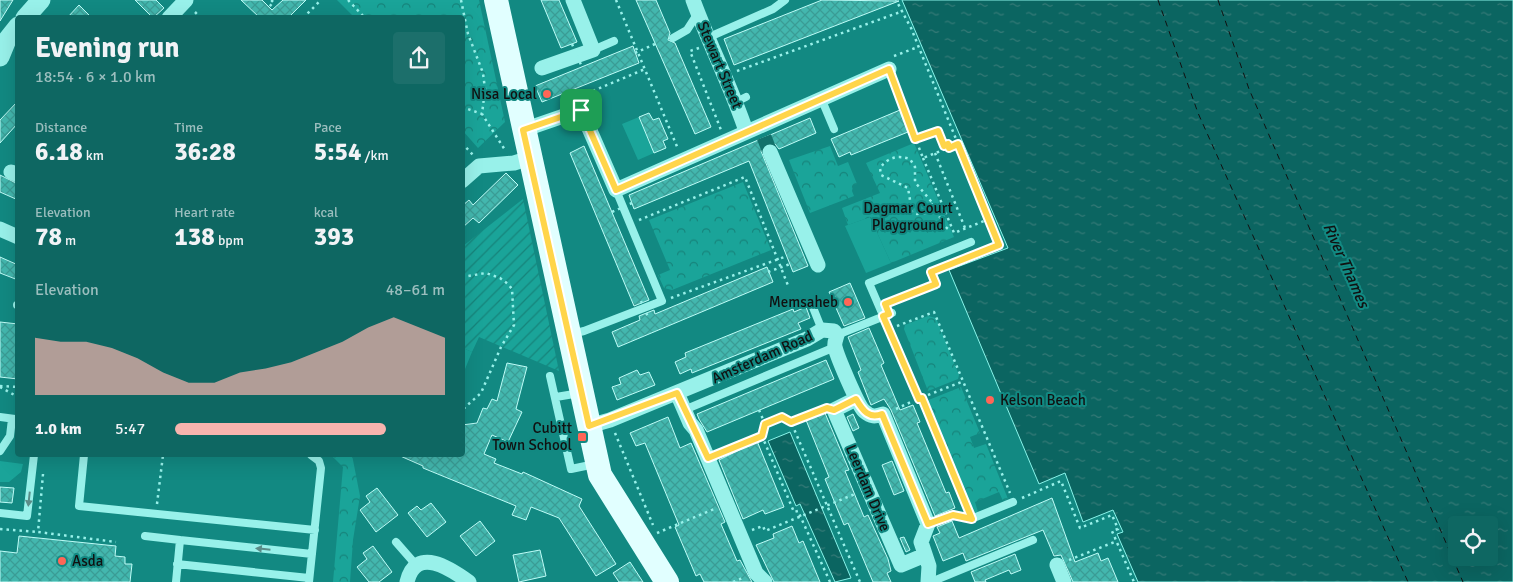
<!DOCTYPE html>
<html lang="en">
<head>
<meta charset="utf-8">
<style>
	body { margin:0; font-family:Signika,sans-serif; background:#1c6f6b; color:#f1f3f6; height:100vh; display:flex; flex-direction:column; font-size:19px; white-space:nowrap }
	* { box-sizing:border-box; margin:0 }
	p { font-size:16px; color:#9bbebe }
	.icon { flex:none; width:28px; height:28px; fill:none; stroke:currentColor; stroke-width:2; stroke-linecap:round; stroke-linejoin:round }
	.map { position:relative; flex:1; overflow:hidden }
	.drawer { position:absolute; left:15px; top:15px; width:450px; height:442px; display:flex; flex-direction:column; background:#0e6762; border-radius:5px; box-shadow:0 5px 20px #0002 }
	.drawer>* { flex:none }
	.controls { position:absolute; left:1448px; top:516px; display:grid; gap:10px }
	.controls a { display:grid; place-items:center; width:50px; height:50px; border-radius:5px; background:#0e6762; box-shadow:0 5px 20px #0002; font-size:25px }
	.pin { position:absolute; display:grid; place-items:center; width:42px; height:42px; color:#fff; margin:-21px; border-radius:10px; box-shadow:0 2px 8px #0006 }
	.round { display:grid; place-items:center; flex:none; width:52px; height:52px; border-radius:5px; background:#1c6f6b }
	.overview { display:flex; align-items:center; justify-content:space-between; height:85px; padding:0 20px }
	h1 { font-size:28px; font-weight:700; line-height:38px }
	.metrics { display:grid; grid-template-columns:repeat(3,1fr); gap:8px; height:85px; padding:5px 20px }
	.metrics div { display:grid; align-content:center }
	.metrics b { font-size:25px; font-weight:700 }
	.metrics small { font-size:14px; font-weight:400 }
	.metrics p { font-size:14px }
	.chart { height:140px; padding:10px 20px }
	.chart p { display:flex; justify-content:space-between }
	.chart svg { width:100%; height:90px; margin-top:5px; fill:#f7b4ae; opacity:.7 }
	ul { padding:0 20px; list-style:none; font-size:16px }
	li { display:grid; grid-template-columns:80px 60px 1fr; align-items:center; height:38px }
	li i { height:12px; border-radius:6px; background:#f7b4ae }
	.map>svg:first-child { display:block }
	.grass { fill:#1aa499 }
	.forest { fill:url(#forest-crowns) }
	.garden { fill:url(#garden-furrows) }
	.water { fill:url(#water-ripples); stroke:#89f4ea; fill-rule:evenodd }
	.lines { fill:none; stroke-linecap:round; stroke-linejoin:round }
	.ferry { stroke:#111; stroke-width:1; stroke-dasharray:6 5; stroke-linecap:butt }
	.building { fill:url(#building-cross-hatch); stroke:#befcf7 }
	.minor-tunnel { stroke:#12716b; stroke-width:15; stroke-dasharray:15 8; stroke-linecap:butt }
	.path { stroke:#98f1ea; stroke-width:2.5; stroke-dasharray:2.5 4; stroke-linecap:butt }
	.service { stroke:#98f1ea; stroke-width:8 }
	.minor { stroke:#98f1ea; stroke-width:15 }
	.tertiary { stroke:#98f1ea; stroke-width:19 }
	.primary { stroke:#e1ffff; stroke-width:24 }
	.path-bridge { stroke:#98f1ea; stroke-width:2.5; stroke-dasharray:2.5 4; stroke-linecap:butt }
	.oneway { fill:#5b8c88 }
	.route-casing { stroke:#fff; stroke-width:10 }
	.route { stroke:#ffd54a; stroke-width:6 }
	.poi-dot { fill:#ff6657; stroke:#128982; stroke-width:2 }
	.labels { text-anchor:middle; stroke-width:4; stroke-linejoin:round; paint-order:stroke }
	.street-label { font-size:15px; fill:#111; stroke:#128982 }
	.poi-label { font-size:15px; fill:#111; stroke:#128982; text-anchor:end }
	.park-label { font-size:15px; fill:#111; stroke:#128982 }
	.water-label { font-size:16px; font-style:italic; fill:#111; stroke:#128982 }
</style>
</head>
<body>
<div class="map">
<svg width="1513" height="582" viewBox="0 0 1513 582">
	<defs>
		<pattern id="forest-crowns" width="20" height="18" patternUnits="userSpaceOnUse" patternTransform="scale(1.25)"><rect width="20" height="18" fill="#1aa499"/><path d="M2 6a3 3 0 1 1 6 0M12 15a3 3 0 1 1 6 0" fill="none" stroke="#16847b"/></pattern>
		<pattern id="garden-furrows" width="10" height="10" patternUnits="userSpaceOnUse" patternTransform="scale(1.25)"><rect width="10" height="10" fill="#1aa499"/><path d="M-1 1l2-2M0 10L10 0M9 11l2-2" fill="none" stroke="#16847b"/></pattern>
		<pattern id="water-ripples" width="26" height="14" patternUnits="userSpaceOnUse" patternTransform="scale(1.25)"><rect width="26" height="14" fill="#0b6561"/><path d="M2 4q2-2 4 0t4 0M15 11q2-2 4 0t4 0" fill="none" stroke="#367a77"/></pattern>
		<pattern id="building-cross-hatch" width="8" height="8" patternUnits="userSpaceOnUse" patternTransform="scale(1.25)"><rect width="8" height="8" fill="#43b7ae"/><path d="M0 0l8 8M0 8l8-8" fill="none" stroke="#3a9c95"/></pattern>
	</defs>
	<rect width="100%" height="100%" fill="#128982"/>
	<path class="grass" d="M639 117 654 153 638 160 622 124Z
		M870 217 891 263 866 273 845 226Z
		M463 348 472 352 463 374Z
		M0 461 23 464 21 472 9 482H0Z"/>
	<path class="forest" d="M337 0H479L505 122 478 148 463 131 462 18 354 17Z
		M914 143 954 237 891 263 870 217 848 225 842 208 880 193 866 163Z
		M830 146 838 166 848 162 857 184 853 185 852 191 854 196 810 213 789 160Z
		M743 182 771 250 672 290 664 288 658 275 670 270 649 220Z
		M928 316 936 318 959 375 958 379 928 391 904 329 905 325Z
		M961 387 980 433 970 437 974 448 986 444 1008 499 1003 501 999 492 975 502 978 512 972 514 926 401Z
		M331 455H352L360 496 353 540 350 582H333L343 467Z"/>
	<path class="garden" d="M523 199 559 371 479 337 472 352 463 348V246Z"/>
	<path class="water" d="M902 0H1513V582H1138L1117 534 1123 532 1113 510 1083 522 1065 473 1039 484 949 270 1008 248ZM1456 525H1489V558H1456Z
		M790 432 851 578 835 582 800 504 796 506 768 441Z"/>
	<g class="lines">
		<path class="ferry" d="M1158 0 1198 113 1408 582
			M1218 0 1249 89 1463 582"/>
	</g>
	<path class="building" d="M0 0H13L0 21Z
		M135 0H156L164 8 153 18Z
		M241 0H262L272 10 283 0H306L288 18H260Z
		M541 0H559L577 42 561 48Z
		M636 0H656L670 33 668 40 675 43 711 127 695 134Z
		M822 0 899 1 734 65 724 39Z
		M79 5 92 18H67Z
		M633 46 639 63 542 102 535 86Z
		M18 101V123L0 143V120Z
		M900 110 908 132 851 155 850 152 839 157 831 139Z
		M649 113 653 120 659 118 668 139 663 141 666 148 654 153 639 117Z
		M810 118 816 133 779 149 775 144 767 143 761 151 808 266 793 272 749 161 634 209 629 195Z
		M584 146 649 300 634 306 570 153Z
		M506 173 518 185 479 223 473 218 462 228V206L469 200 473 205Z
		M0 175 18 184V200L0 192Z
		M0 257 18 265V280L0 273Z
		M767 267 773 282 618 347 612 332 640 320 639 316 654 310 655 314Z
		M850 283 865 318 844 326 829 292Z
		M806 307 810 318 798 323 801 329 692 373 691 369 680 374 675 362 686 357 685 353 793 309 794 312Z
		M0 322 18 324V379L0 377Z
		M869 328 884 363 881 365 900 410 913 405 920 422 917 423 946 493 949 492 955 508 935 516 891 410 884 399 871 405 858 372 861 370 848 337Z
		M826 360 834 379 707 432 699 419 697 414Z
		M507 363 527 367 516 409 522 412 508 442 492 435 484 454 496 459 494 463 522 474 523 472 582 499 579 506 616 564 596 576 559 518 531 507 526 520 512 515 516 506 423 468V466L398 455H462V425L477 423 483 408 487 409 492 399 497 401Z
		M637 370 640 375 649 372 655 385 617 400 612 387 621 384 619 378Z
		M825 413 849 470 845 471 864 517 868 515 888 559 891 571 887 573 891 582H873L848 523 844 525 825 479 829 477 806 420Z
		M853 414 859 428 853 431 847 417Z
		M668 417 680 448 691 443 725 522 721 524 737 561 740 560 752 582H704L700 574 696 576 675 527 679 525 645 443 636 446 630 433Z
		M757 441 784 507 765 514 763 510 743 519 719 460Z
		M892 461 904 491 894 495 882 465Z
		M0 487 14 488 12 503 0 502Z
		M377 488 398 515 376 532 360 510 370 502 366 496Z
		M1052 498 1075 562 1098 553 1101 561 1108 558 1118 582H1073L1061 555 1054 556 1043 530 966 561 963 553 943 561 933 536 940 533 937 527 952 521 959 538Z
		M431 503 446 522 427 537 408 513 417 506 421 510Z
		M480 521 495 541 476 556 460 536Z
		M792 526 799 543 803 541 820 582H774L769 572 756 545 774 538 773 534Z
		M19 536 116 546 115 556 125 557V564H132L130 582H0V551L17 553Z
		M904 537 910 550 906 552 900 538Z
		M373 546 392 572 379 582H369L357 567 367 559 363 553Z
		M540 550 546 576 519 582 513 555Z
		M1015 554 1021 570 1011 574 1009 570 985 580 986 582H975L971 572Z
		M630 562 643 582H619L613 573Z"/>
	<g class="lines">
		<path class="minor-tunnel" d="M764 137 770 152"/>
		<path class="path" d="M273 0 269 4 274 8
			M348 0 365 18
			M461 0 468 34 483 73 485 89 482 114 505 150
			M616 0 678 149
			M195 12 201 18
			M303 18 321 0
			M699 48 690 51 721 130
			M894 56 918 47
			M737 71 903 11
			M893 81 923 158 958 144
			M581 96 645 69
			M462 107 482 114
			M915 139 938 131 944 146 948 144 949 148
			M462 143 473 155
			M935 153 965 228
			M923 158 954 233 989 219
			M932 203 927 213 917 214 912 212 908 188 881 175 880 168C888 157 898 155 910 159L915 167V182C922 191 930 199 936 208 940 216 941 224 948 229L951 228
			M639 220 745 177 789 288
			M462 277 486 273 500 278 508 284 512 289 514 325 501 347 481 393 462 410
			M671 298 787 256
			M888 303 936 284 931 272 999 245 911 28 896 0
			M897 326 934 312 1010 493
			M0 386 18 387
			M0 387 18 397
			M928 395 964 381
			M925 404 967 508
			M896 409 911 402
			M759 410 765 424
			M791 422 820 411
			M615 433 653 525
			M719 453 762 436
			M43 474 38 532 116 542
			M1022 498 1061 481 1080 528 1112 515 1118 529 1112 531 1134 582
			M157 504 163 455
			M0 529 38 532
			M752 530 763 526 765 531 855 494
			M657 533 714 509
			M1069 560 1117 541
			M733 582 745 577
			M830 582 798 511 794 512 762 436 765 424 782 417 791 422 860 582"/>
		<path class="service" d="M673 38 687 30 698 13
			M707 38 773 9 785 0
			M593 50 614 41
			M821 98 834 129
			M736 102 746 97
			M17 305H18
			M812 305 822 330
			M571 334 584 331 662 301 616 190
			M837 335 892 313
			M550 376 571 469 595 464
			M556 397 580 393
			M919 399 869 283 971 242
			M684 410 835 347
			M0 417 15 419
			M0 451 10 436 12 419
			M84 455 79 506 315 530
			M0 513 27 516 34 455
			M928 524 953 515 971 519 1013 502
			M145 536 180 540
			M396 542 417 566
			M177 564 309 578
			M176 582 180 540 312 554
			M309 582 321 468 319 461 311 455
			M931 582 1033 540"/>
		<path class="minor" d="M693 0C709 44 731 86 746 131
			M169 18 186 0
			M542 68 593 50 573 0
			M523 130 581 110 616 190 889 69
			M770 152 818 265
			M11 172 18 175
			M462 181 479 166 514 163 530 158
			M0 229 18 237
			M677 393 690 423 696 430 756 573 765 582
			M856 399 834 410 901 565 925 555
			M589 426 610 420 807 339 822 330 834 331 837 335C836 339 834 343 835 347 837 356 858 406 864 411 871 417 875 417 883 414L928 524 921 542 929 566 928 582
			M1057 565 1064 582
			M407 582C416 545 451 569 469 582"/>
		<path class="tertiary" d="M25 18 41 0
			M0 57 7 40 18 26"/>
		<path class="primary" d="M496 0 600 475 667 582"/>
		<path class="path-bridge" d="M572 44 582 67
			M635 53 655 44
			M612 212 632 203
			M768 272 790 264
			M641 301 648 317"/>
	</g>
	<defs><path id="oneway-solid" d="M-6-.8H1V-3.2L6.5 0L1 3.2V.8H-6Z" transform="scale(1.25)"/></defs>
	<g class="oneway">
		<use href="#oneway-solid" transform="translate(29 499) rotate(96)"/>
		<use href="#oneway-solid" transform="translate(263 549) rotate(-174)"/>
	</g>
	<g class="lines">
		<g class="route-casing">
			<path id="route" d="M889 69 915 139 938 131 944 146 948 144 949 148 958 144 999 245 931 272 936 284 885 304 889 314 883 316 919 399 922 398 972 519 953 515 928 524 882 414C869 419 863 411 856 399L834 410 827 408 791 422 782 417 765 424 762 436 708 458 677 393 589 426 523 130 581 110 616 190Z"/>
		</g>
		<use href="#route" class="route"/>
	</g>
	<g class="poi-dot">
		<circle cx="547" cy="94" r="5"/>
		<circle cx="848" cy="302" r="5"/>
		<circle cx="990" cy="400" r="5"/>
		<rect x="577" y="432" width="10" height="10" rx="2.5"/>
		<circle cx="62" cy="561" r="5"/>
	</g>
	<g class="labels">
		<g class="street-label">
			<text transform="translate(720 65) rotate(67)" y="5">Stewart Street</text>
			<text transform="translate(762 357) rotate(-24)" y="5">Amsterdam Road</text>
			<text transform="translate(868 488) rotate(67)" y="5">Leerdam Drive</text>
		</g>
		<g class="poi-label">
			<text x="537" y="99">Nisa Local</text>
			<text x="838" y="307">Memsaheb</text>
			<text x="1000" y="405" text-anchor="start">Kelson Beach</text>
			<text x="572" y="433">Cubitt<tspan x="572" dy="17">Town School</tspan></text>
			<text x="72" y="566" text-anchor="start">Asda</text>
		</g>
		<g class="park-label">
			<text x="908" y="213">Dagmar Court<tspan x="908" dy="17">Playground</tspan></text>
		</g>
		<g class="water-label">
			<text transform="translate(1347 265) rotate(66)" y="6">River Thames</text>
		</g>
	</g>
</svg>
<div class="controls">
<a><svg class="icon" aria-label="locate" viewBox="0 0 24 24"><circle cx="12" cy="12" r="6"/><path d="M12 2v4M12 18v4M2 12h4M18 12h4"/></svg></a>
</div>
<div class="pin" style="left:581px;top:110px;background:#1e9e55"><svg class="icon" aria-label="arrive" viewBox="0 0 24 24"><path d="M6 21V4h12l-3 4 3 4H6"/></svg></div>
<section class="drawer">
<div class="overview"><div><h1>Evening run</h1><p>18:54 · 6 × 1.0 km</p></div><a class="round"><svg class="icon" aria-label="share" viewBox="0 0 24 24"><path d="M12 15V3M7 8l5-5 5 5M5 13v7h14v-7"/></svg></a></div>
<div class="metrics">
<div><p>Distance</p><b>6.18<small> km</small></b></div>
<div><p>Time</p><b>36:28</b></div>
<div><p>Pace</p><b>5:54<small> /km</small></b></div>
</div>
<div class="metrics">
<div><p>Elevation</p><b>78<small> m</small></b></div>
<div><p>Heart rate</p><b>138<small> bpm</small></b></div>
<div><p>kcal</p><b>393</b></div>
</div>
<div class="chart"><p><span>Elevation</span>48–61 m</p>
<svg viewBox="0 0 160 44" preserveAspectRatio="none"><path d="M0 44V16L10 18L20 18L30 21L40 26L50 33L60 38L70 38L80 33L90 31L100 28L110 23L120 18L130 11L140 6L150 11L160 16V44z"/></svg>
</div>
<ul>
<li><b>1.0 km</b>5:47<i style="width:78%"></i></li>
</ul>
</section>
</div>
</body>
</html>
